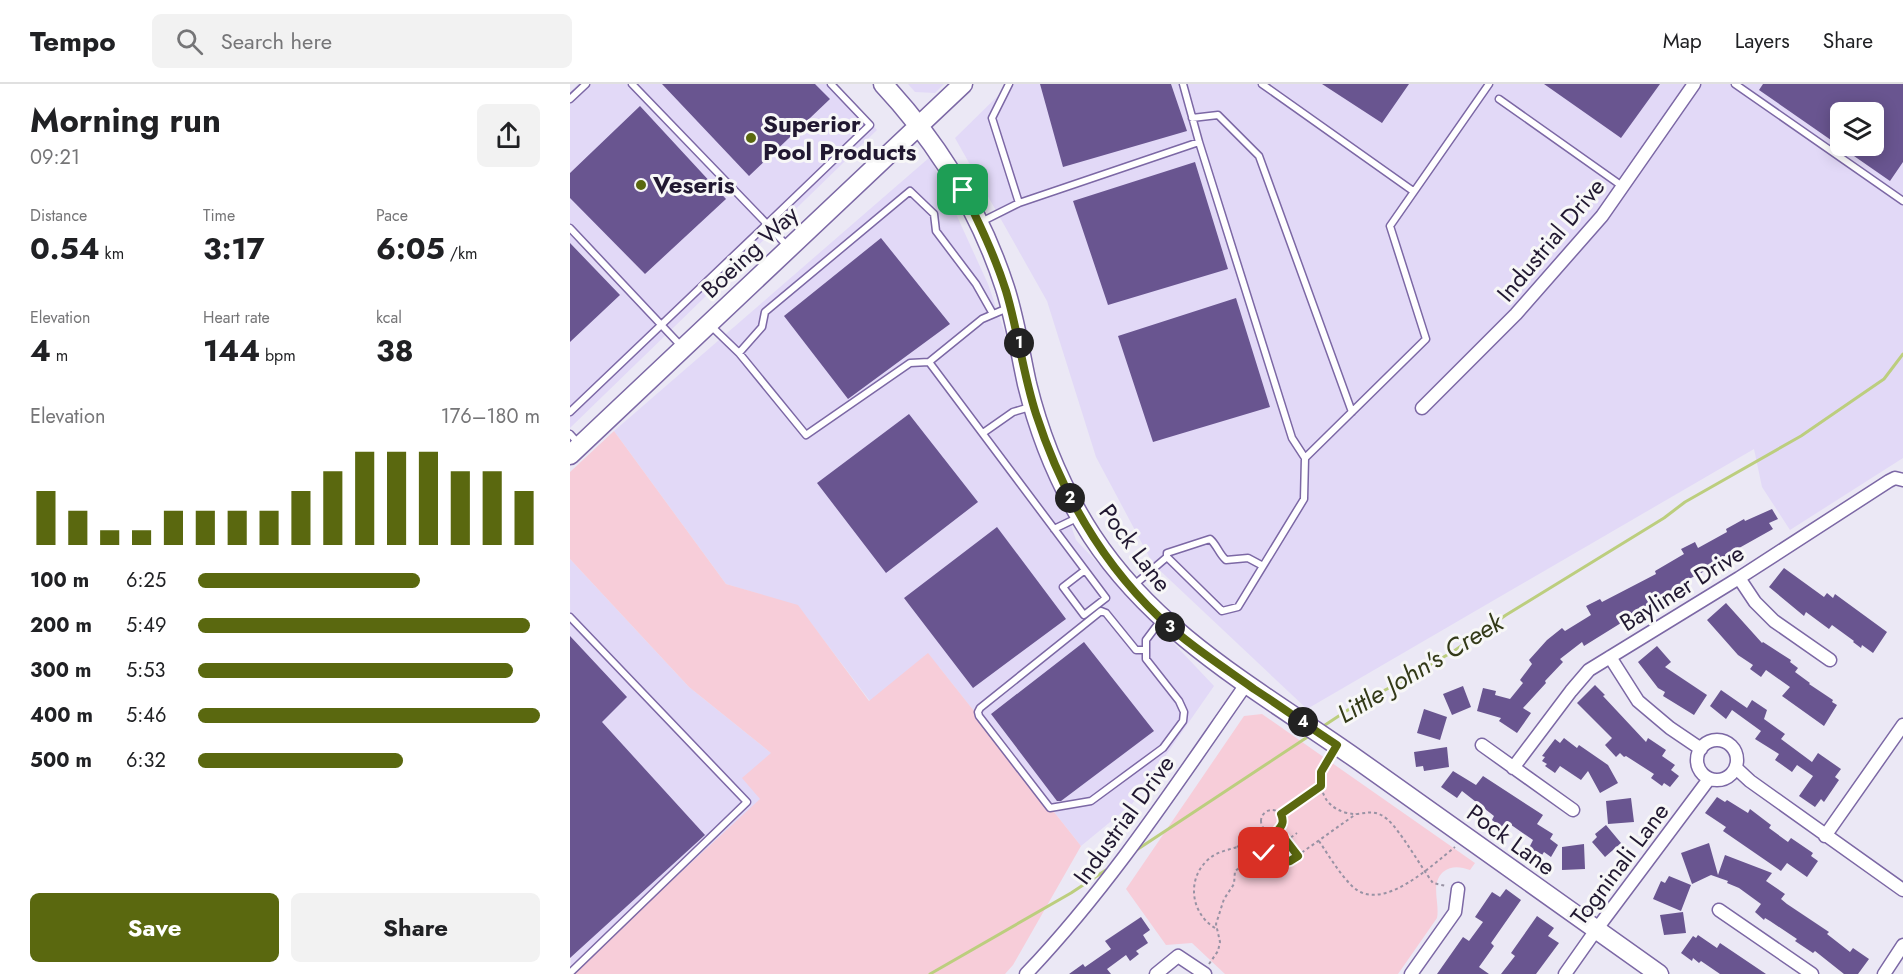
<!DOCTYPE html>
<html lang="en">
<head>
<meta charset="utf-8">
<style>
	body { margin:0; font-family:Jost,sans-serif; background:#f2f2f2; color:#202124; height:100vh; display:flex; flex-direction:column; font-size:22px; white-space:nowrap }
	* { box-sizing:border-box; margin:0 }
	p { font-size:20px; color:#757577 }
	.icon { flex:none; width:33px; height:33px; fill:none; stroke:currentColor; stroke-width:2; stroke-linecap:round; stroke-linejoin:round }
	.map { position:relative; flex:1; overflow:hidden }
	.drawer { display:flex; flex-direction:column; background:#fff; width:570px }
	.drawer>* { flex:none }
	.buttons { position:absolute; left:1260px; top:18px; display:grid; gap:12px }
	.buttons a { display:grid; place-items:center; width:54px; height:54px; border-radius:9px; background:#fff; box-shadow:0 3px 15px #0003; font-size:30px }
	.pin { position:absolute; display:grid; place-items:center; width:51px; height:51px; color:#fff; margin:-26px; border-radius:12px; box-shadow:0 3px 9px #0006 }
	.km { position:absolute; width:30px; height:30px; margin:-15px; border-radius:50%; background:#222; color:#fff; font-size:16px; line-height:30px; text-align:center }
	.round { display:grid; place-items:center; flex:none; width:63px; height:63px; border-radius:9px; background:#f2f2f2 }
	.head { display:flex; align-items:center; justify-content:space-between; height:102px; padding:0 30px }
	h1 { font-size:33px; font-weight:700; line-height:45px }
	.metrics { display:grid; grid-template-columns:repeat(3,1fr); gap:9px; height:102px; padding:6px 30px }
	.metrics div { display:grid; align-content:center }
	.metrics b { font-size:30px; font-weight:700 }
	.metrics small { font-size:16px; font-weight:400 }
	.metrics p { font-size:16px }
	.chart { height:168px; padding:12px 30px }
	.chart p { display:flex; justify-content:space-between }
	.chart svg { width:100%; height:108px; margin-top:6px; stroke:#5a680f; stroke-width:6 }
	.primary-button { display:flex; gap:12px; margin-top:auto; padding:12px 30px }
	.primary-button a { flex:1; height:69px; border-radius:9px; background:#5a680f; color:#fff; font-size:24px; font-weight:700; line-height:69px; text-align:center }
	.primary-button a+a { background:#f2f2f2; color:#202124 }
	ul { padding:0 30px; list-style:none; font-size:20px }
	li { display:grid; grid-template-columns:96px 72px 1fr; align-items:center; height:45px }
	li i { height:15px; border-radius:8px; background:#5a680f }
	header { display:flex; align-items:center; gap:36px; box-sizing:border-box; height:84px; padding:0 30px; background:#fff; border-bottom:2px solid #e0e0e0 }
	header strong { font-size:28px }
	nav { display:flex; gap:33px; margin-inline-start:auto; font-size:21px }
	.search { width:420px; height:54px; background:#f2f2f2; display:flex; align-items:center; gap:15px; box-sizing:border-box; padding:0 21px; border-radius:9px; color:#757577; font-size:22px }
	main { display:flex; flex:1; min-height:0 }
	.map>svg:first-child { display:block }
	.built { fill:#e2d9f7; fill-rule:evenodd }
	.green { fill:#f7cdd9 }
	.lines { fill:none; stroke-linecap:round; stroke-linejoin:round }
	.stream { stroke:#bcce7e; stroke-width:3 }
	.building { fill:#695590; fill-rule:evenodd }
	.lane-casing { stroke:#7c68a5; stroke-width:9 }
	.street-casing { stroke:#7c68a5; stroke-width:15 }
	.secondary-casing { stroke:#7c68a5; stroke-width:21 }
	.path { stroke:#9892a4; stroke-width:2; stroke-dasharray:3 3; stroke-linecap:butt }
	.lane { stroke:#fff; stroke-width:6 }
	.street { stroke:#fff; stroke-width:12 }
	.secondary { stroke:#fff; stroke-width:18 }
	.route-casing { stroke:#fff; stroke-width:12 }
	.route { stroke:#5a680f; stroke-width:8 }
	.poi-dot { fill:#5a680f; stroke:#f7f7f7; stroke-width:2 }
	.labels { text-anchor:middle; stroke-width:6; stroke-linejoin:round; paint-order:stroke }
	.poi-label { font-size:24px; font-weight:bold; fill:#211831; stroke:#f7f7f7; text-anchor:start }
	.street-label { font-size:24px; fill:#211831; stroke:#f7f7f7 }
	.water-label { font-size:26px; font-style:italic; fill:#333a18; stroke:#f7f7f7 }
</style>
</head>
<body>
<header>
<strong>Tempo</strong>
<div class="search"><svg class="icon" aria-label="search" viewBox="0 0 24 24"><circle cx="10" cy="10" r="6"/><path d="M15 15l6 6"/></svg>Search here</div>
<nav><a>Map</a><a>Layers</a><a>Share</a></nav>
</header>
<main>
<section class="drawer">
<div class="head"><div><h1>Morning run</h1><p>09:21</p></div><a class="round"><svg class="icon" aria-label="share" viewBox="0 0 24 24"><path d="M12 15V3M7 8l5-5 5 5M5 13v7h14v-7"/></svg></a></div>
<div class="metrics">
<div><p>Distance</p><b>0.54<small> km</small></b></div>
<div><p>Time</p><b>3:17</b></div>
<div><p>Pace</p><b>6:05<small> /km</small></b></div>
</div>
<div class="metrics">
<div><p>Elevation</p><b>4<small> m</small></b></div>
<div><p>Heart rate</p><b>144<small> bpm</small></b></div>
<div><p>kcal</p><b>38</b></div>
</div>
<div class="chart"><p><span>Elevation</span>176–180 m</p>
<svg viewBox="0 0 160 44" preserveAspectRatio="none"><path d="M5 44V22M15 44V30M25 44V38M35 44V38M45 44V30M55 44V30M65 44V30M75 44V30M85 44V22M95 44V14M105 44V6M115 44V6M125 44V6M135 44V14M145 44V14M155 44V22"/></svg>
</div>
<ul>
<li><b>100 m</b>6:25<i style="width:65%"></i></li>
<li><b>200 m</b>5:49<i style="width:97%"></i></li>
<li><b>300 m</b>5:53<i style="width:92%"></i></li>
<li><b>400 m</b>5:46<i style="width:100%"></i></li>
<li><b>500 m</b>6:32<i style="width:60%"></i></li>
</ul>
<div class="primary-button"><a>Save</a><a>Share</a></div>
</section>
<div class="map">
<svg width="1333" height="890" viewBox="0 0 1333 890">
	<rect width="100%" height="100%" fill="#ebe8f5"/>
	<path class="built" d="M8 0H267L307 46 0 344V8Z
		M338 0H374L365 9 345 8Z
		M440 0H1333V374L1220 446 1192 403 1184 365 737 625 583 480 526 373 477 217 385 54ZM1270 28H1304V62H1270Z
		M360 73 418 200 506 456 644 602 562 720 511 762 369 583 300 617 228 522 156 500 44 347Z
		M0 475 119 603 201 669 191 715 1 890Z"/>
	<path class="green" d="M44 347 156 500 228 521 299 617 358 569 511 762 443 881 435 890H1L190 715 172 694 201 669 119 603 0 475V388Z
		M692 630 905 779 900 786C891 783 882 781 873 788 860 800 870 819 867 834L828 890H655L622 859 596 861 556 805 674 632Z"/>
	<g class="lines">
		<path class="stream" d="M752 643 787 620 825 601 884 567 936 531 1094 434 1115 418 1231 352 1314 295 1333 270
			M565 767 739 652
			M360 890 501 809 539 784"/>
	</g>
	<path class="building" d="M92 0H245L260 15 179 92Z
		M470 0H601L617 47 493 83Z
		M752 0H839L812 39Z
		M974 0H1090L1051 54Z
		M1193 0H1333V78L1320 97 1189 6ZM1270 28H1304V62H1270Z
		M70 22 156 115 75 190 0 114V89Z
		M625 78 658 185 538 221 503 117Z
		M311 154 380 240 278 315 214 232Z
		M0 159 50 211 0 258Z
		M666 214 700 323 583 358 548 252Z
		M339 330 408 418 316 489 247 399Z
		M1202 425 1208 435 1199 439 1203 445 1137 482 1139 485 1117 496 1119 499 1049 536 1051 539 1014 562 1012 558 990 575 993 578 975 597 976 599 953 624 961 629 947 649 929 637 931 634 907 627 913 604 926 607 925 611 940 615 953 599 950 596 962 580 959 576 977 556 992 544 995 547 1021 531 1016 522 1030 515 1032 518 1086 490 1085 487 1114 470 1111 465 1125 458 1128 464 1157 448 1156 445 1174 435 1175 437Z
		M427 443 496 535 403 604 334 514Z
		M1214 484 1254 513 1257 509 1263 514 1265 510 1317 548 1303 569 1292 561 1291 564 1283 558 1284 557 1262 541 1259 545 1236 528 1234 532 1199 503Z
		M1156 519 1192 559 1193 558 1221 576 1220 578 1228 584 1225 588 1240 599 1239 600 1263 616 1262 618 1267 621 1254 642 1212 612 1220 603 1196 586 1191 593 1180 585 1183 581 1168 571 1137 536Z
		M0 552 57 613 32 638 135 751 0 874Z
		M514 558 584 647 491 717H487L421 630Z
		M1087 562 1101 578 1095 583 1137 611 1124 631 1093 612 1095 608 1088 604 1068 578Z
		M1025 601 1035 611 1033 612 1076 658 1078 654 1096 666 1092 672 1105 681 1101 686 1109 692 1100 703 1094 699 1092 702 1081 694 1084 690 1056 672 1054 673 1050 669 1046 673 1035 661 1042 654 1007 619Z
		M893 602 901 623 882 631 873 610Z
		M1151 606 1177 624 1182 616 1197 626 1194 635 1215 650 1211 655 1242 678 1248 669 1271 685 1265 693 1269 696 1254 718 1251 715 1245 723 1229 712 1243 692 1227 681 1222 688 1205 676 1209 670 1185 655 1191 647 1162 626 1156 635 1140 622Z
		M854 625 877 633 870 656 847 649Z
		M994 654 1007 664 1009 661 1038 681 1048 699 1030 709 1018 687 1011 696 990 682 985 689 975 682 977 680 972 677 975 673 972 672 985 655 990 659Z
		M877 663 879 683 854 687 853 682 846 683 844 668Z
		M883 687 906 701 913 692 973 731 967 740 983 750 980 755 988 761 981 773 974 768 972 771 959 764 963 756 937 738 933 744 922 736 924 732 892 707 887 714 871 703Z
		M1147 713 1155 718 1157 716 1178 729 1180 725 1201 741 1199 744 1218 758 1221 754 1243 769 1241 772 1248 777 1237 793 1217 779 1211 787 1153 747 1156 743 1135 729Z
		M1061 714 1064 738 1038 740 1036 717Z
		M1036 741 1051 759 1035 773 1022 758 1027 753 1025 750Z
		M1139 759 1148 791 1155 771 1202 789 1196 797 1215 810 1211 815 1217 820 1259 848 1257 850 1280 868 1283 864 1299 875 1288 890H1274L1245 867 1243 869 1225 857 1227 855 1200 837 1195 834 1194 836 1185 828 1191 820 1169 804 1157 799 1158 797 1141 791 1122 800 1111 769Z
		M1014 760 1015 785 992 786V763Z
		M1099 792 1121 801 1111 827 1083 815 1091 797 1095 799Z
		M936 805 951 816 921 859 924 862 909 883 919 890H867L893 853 899 857 913 838 905 833 922 808 930 813Z
		M1113 828 1116 849 1094 851 1090 831Z
		M967 832 984 844 978 852 989 859 966 890H931L945 872 941 869Z
		M571 833 580 846 573 851 578 859 566 867 569 870 560 877 556 871 537 885 541 890H499L513 880 515 883 541 865 535 857Z
		M1128 851 1147 864 1150 859 1196 890H1150L1131 877 1129 879 1123 874 1122 877 1111 869 1123 852 1126 854Z"/>
	<g class="lines">
		<g class="lane-casing">
			<path id="lane" d="M439 0 422 34 449 119
				M613 0 629 58
				M692 0 843 107
				M1165 0 1333 117
				M0 15 16 0
				M929 15 1052 102
				M622 34 648 31 689 72 782 328
				M411 138 449 119 629 58 722 354 735 374
				M0 144 113 264
				M219 164 197 140 300 41 261 0
				M440 223 412 235 359 278C418 357 477 435 536 514L514 531 493 503 515 486
				M139 240 169 269 192 243 195 228 340 107 364 130 366 147 406 200 423 230
				M169 269 236 351 340 279 359 278
				M0 328 197 140 62 0
				M413 349 443 328 460 323
				M0 350 10 361
				M484 445 507 434
				M693 482 678 474 656 476C649 470 647 461 640 455L597 469V473L652 527 668 523 734 415 735 374 856 255 820 142 919 0
				M563 502 597 473
				M0 533 177 718 0 889
				M576 566H566L536 529 531 527 410 624 408 628 409 632 480 724 521 717 593 664 613 637 614 628 609 617 576 575V556L591 536"/>
		</g>
		<g class="street-casing">
			<path id="street" d="M852 324 946 230 1032 132 1124 0
				M1169 494 1185 518 1204 537 1260 576
				M1040 573 1068 617 1100 644 1131 665
				M1127 676a20 20 0 1 1 40 0a20 20 0 1 1-40 0Z
				M912 661 1003 726
				M943 684 1001 607 1019 586 1169 494 1319 397 1325 394 1333 396
				M1166 684 1180 697 1333 806
				M1255 752 1333 641
				M1149 826 1242 890
				M456 890C540 802 607 699 677 599
				M586 890 608 872 635 890
				M841 890 885 828 888 805
				M995 890 1026 846 1139 695
				M1314 890 1333 861"/>
		</g>
		<g class="secondary-casing">
			<path id="secondary" d="M313 0C368 59 410 127 435 204 445 235 450 268 457 300 470 353 492 406 522 452 588 553 692 608 788 676 889 747 988 819 1089 890
				M0 371 393 0"/>
		</g>
		<path class="path" d="M758 674C746 696 749 722 777 729 794 733 801 722 817 735 830 746 851 783 863 799L876 802
			M691 737a11 11 0 1 1 22 0a11 11 0 1 1-22 0Z
			M711 730 751 702
			M716 757 727 749
			M749 757C759 772 769 789 782 802 811 831 862 781 885 763
			M667 763 693 744
			M700 772 704 767
			M727 772 786 730
			M645 844C620 829 616 793 640 774 647 768 658 766 667 763L681 775
			M639 880 648 867 650 858 646 840 654 815 664 800 665 787 689 770 700 772 704 781 720 777 727 772 708 746"/>
		<use href="#lane" class="lane"/>
		<use href="#street" class="street"/>
		<use href="#secondary" class="secondary"/>
	</g>
	<g class="lines">
		<g class="route-casing">
			<path id="route" d="M393 106C409 139 425 172 436 207 448 247 453 290 466 330 491 407 531 478 590 534 619 561 652 582 684 605 712 623 739 643 767 661L751 688V702L711 730C714 737 713 741 708 746L728 772 720 777 704 781 700 772 694 769"/>
		</g>
		<use href="#route" class="route"/>
	</g>
	<g class="poi-dot">
		<circle cx="181" cy="54" r="6"/>
		<circle cx="71" cy="101" r="6"/>
	</g>
	<g class="labels">
		<g class="poi-label">
			<text x="193" y="48">Superior<tspan x="193" dy="28">Pool Products</tspan></text>
			<text x="83" y="109">Veseris</text>
		</g>
		<g class="street-label">
			<text transform="translate(981 156) rotate(-50)" y="8">Industrial Drive</text>
			<text transform="translate(180 168) rotate(-43)" y="8">Boeing Way</text>
			<text transform="translate(565 464) rotate(53)" y="8">Pock Lane</text>
			<text transform="translate(1112 504) rotate(-32)" y="8">Bayliner Drive</text>
			<text transform="translate(554 736) rotate(-54)" y="8">Industrial Drive</text>
			<text transform="translate(941 756) rotate(36)" y="8">Pock Lane</text>
			<text transform="translate(1050 780) rotate(-53)" y="8">Togninali Lane</text>
		</g>
		<g class="water-label">
			<text transform="translate(850 584) rotate(-31)" y="9">Little John's Creek</text>
		</g>
	</g>
</svg>
<div class="buttons">
<a><svg class="icon" aria-label="layers" viewBox="0 0 24 24"><path d="M12 4l9 5-9 5-9-5zM3 14l9 5 9-5"/></svg></a>
</div>
<div class="pin" style="left:393px;top:106px;background:#1e9e55"><svg class="icon" aria-label="arrive" viewBox="0 0 24 24"><path d="M6 21V4h12l-3 4 3 4H6"/></svg></div>
<div class="pin" style="left:694px;top:769px;background:#d93025"><svg class="icon" aria-label="check" viewBox="0 0 24 24"><path d="M5 12l5 5 9-10"/></svg></div>
<b class="km" style="left:449px;top:259px">1</b>
<b class="km" style="left:500px;top:414px">2</b>
<b class="km" style="left:600px;top:543px">3</b>
<b class="km" style="left:733px;top:638px">4</b>
</div>
</main>
</body>
</html>
